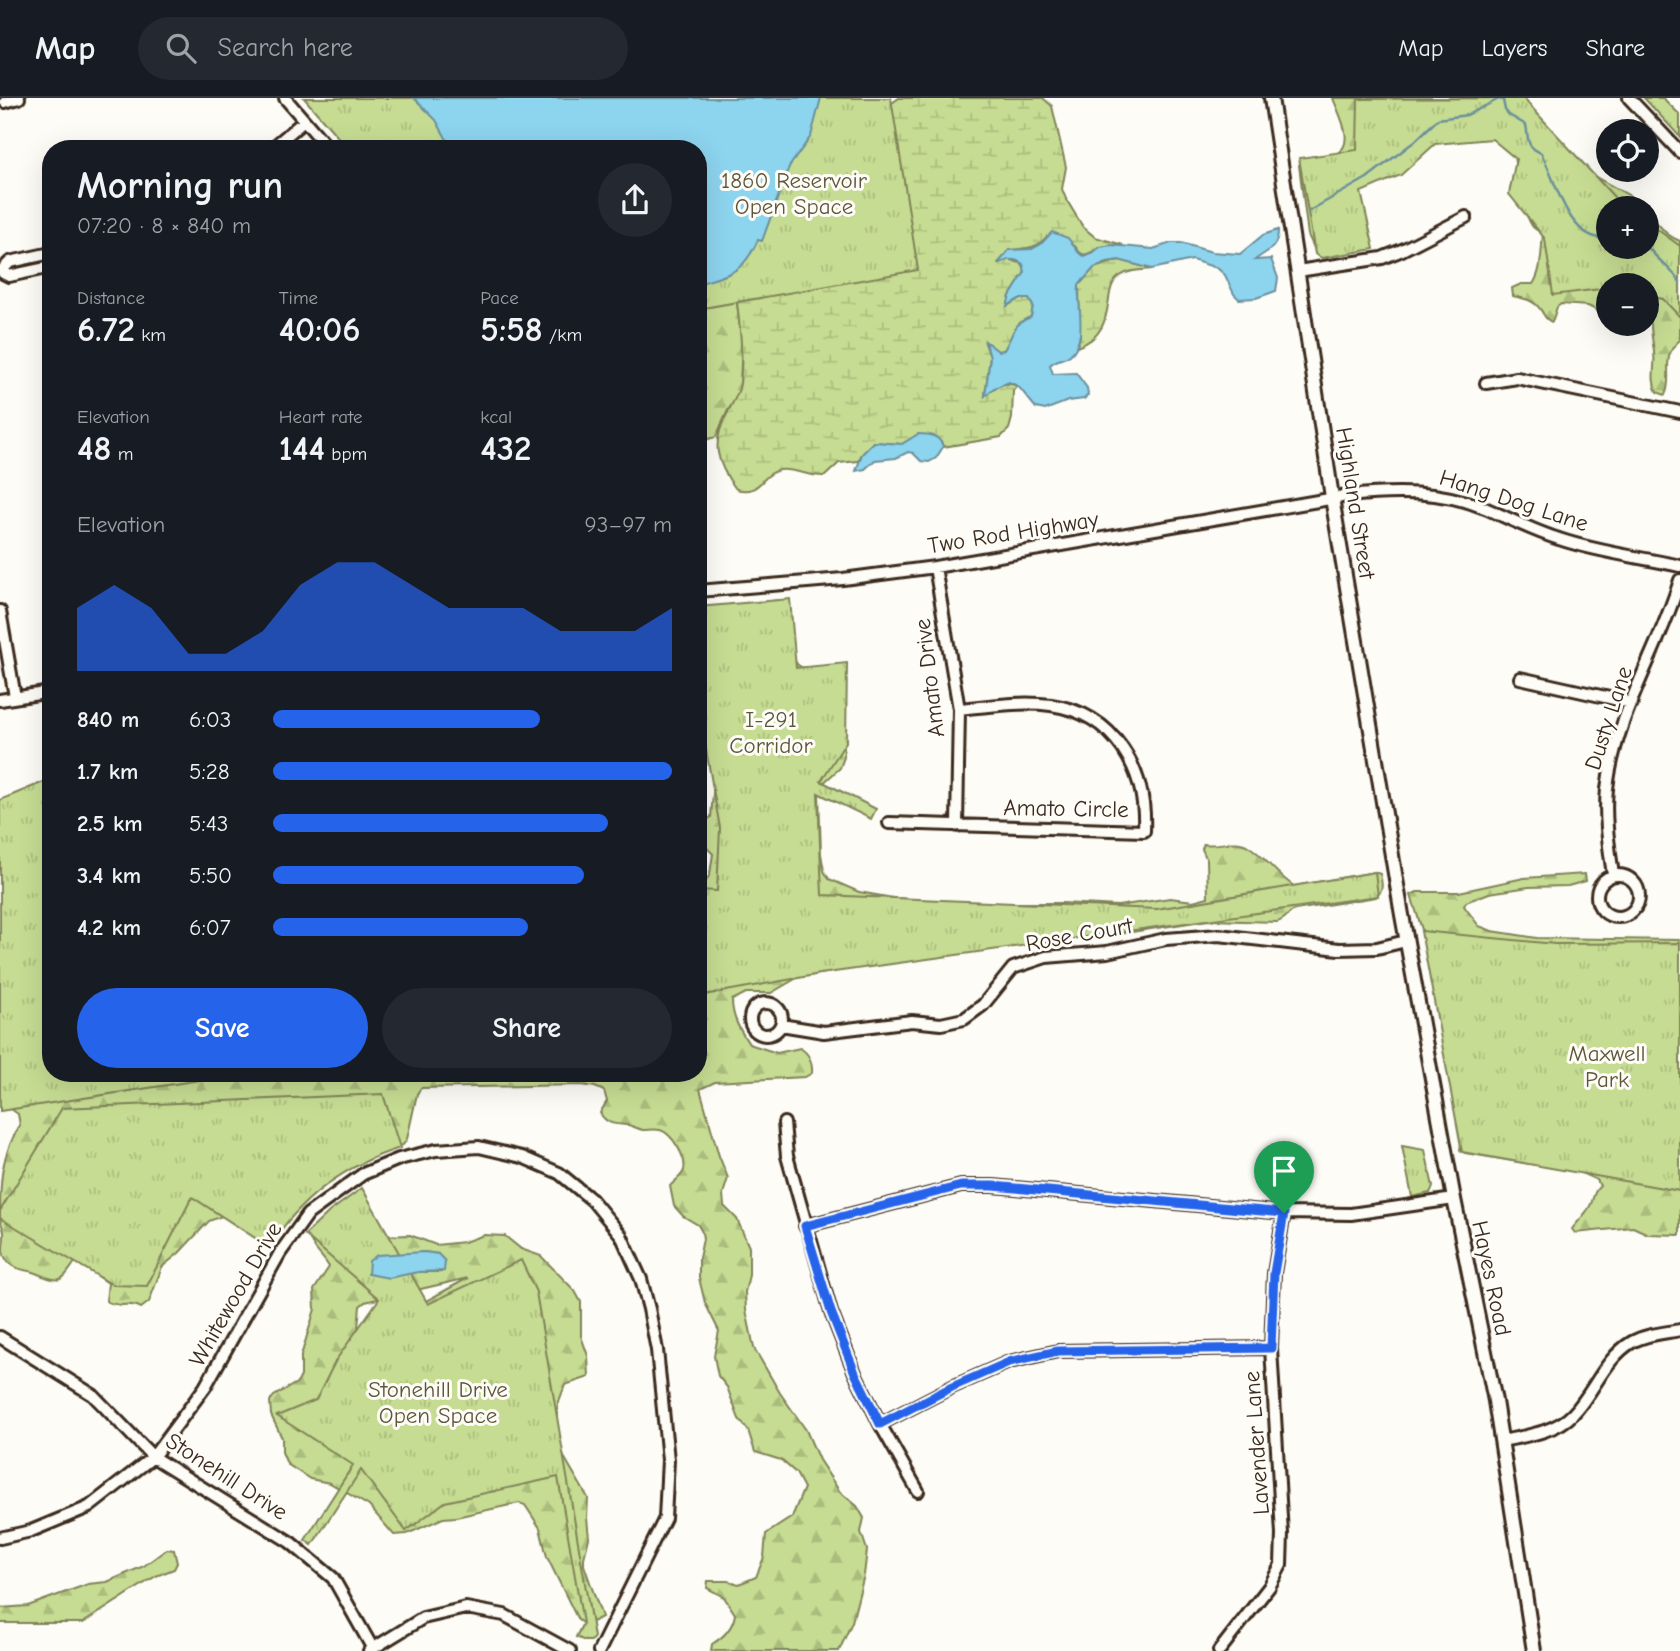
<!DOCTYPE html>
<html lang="en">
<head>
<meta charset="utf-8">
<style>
	body { margin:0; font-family:"Comic Neue",sans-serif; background:#242831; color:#f1f3f6; height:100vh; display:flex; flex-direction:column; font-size:26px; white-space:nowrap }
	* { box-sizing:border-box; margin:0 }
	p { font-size:23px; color:#9ea1a6 }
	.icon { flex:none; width:38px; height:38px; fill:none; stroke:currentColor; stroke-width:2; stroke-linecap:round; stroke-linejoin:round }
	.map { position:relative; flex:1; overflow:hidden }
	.drawer { position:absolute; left:42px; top:42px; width:665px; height:942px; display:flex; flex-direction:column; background:#171b24; border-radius:28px; box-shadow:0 7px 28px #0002 }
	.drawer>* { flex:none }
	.fabs { position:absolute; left:1596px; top:21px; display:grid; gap:14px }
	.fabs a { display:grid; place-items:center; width:63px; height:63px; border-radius:50%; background:#171b24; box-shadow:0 7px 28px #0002; font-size:35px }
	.pin { position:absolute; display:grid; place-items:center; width:60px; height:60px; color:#fff; margin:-72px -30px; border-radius:50% 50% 50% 0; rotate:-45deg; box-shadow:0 0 7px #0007 }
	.pin .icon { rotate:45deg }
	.round { display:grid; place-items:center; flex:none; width:74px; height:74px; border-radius:37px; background:#242831 }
	.head { display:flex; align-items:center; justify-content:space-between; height:119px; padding:0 35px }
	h1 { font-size:38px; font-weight:700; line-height:52px }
	.metrics { display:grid; grid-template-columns:repeat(3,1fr); gap:10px; height:119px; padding:7px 35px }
	.metrics div { display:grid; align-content:center }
	.metrics b { font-size:35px; font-weight:700 }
	.metrics small { font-size:19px; font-weight:400 }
	.metrics p { font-size:19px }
	.chart { height:196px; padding:14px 35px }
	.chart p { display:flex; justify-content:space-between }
	.chart svg { width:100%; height:126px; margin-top:7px; fill:#2563eb; opacity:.7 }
	.primary-button { display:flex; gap:14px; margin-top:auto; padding:14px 35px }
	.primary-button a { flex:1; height:80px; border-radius:42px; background:#2563eb; color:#fff; font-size:28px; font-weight:700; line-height:80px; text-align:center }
	.primary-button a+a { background:#242831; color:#f1f3f6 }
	ul { padding:0 35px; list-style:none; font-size:23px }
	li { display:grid; grid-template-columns:112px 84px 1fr; align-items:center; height:52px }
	li i { height:18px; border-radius:9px; background:#2563eb }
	header { display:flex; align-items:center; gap:42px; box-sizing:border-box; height:98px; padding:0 35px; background:#171b24; border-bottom:2px solid #363941 }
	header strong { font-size:33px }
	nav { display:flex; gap:38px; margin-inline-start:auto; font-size:24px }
	.search { width:490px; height:63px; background:#242831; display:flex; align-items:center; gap:18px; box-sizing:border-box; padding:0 24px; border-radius:38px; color:#9ea1a6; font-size:26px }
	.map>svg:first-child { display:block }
	.forest { fill:url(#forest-firs); stroke:#808358; stroke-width:2; fill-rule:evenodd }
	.wetland { fill:url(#wetland-marsh); stroke:#808358; stroke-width:2 }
	.park { fill:url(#park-tufts); stroke:#808358; stroke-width:2 }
	.water { fill:#8dd4ef; stroke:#6c909b; stroke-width:2 }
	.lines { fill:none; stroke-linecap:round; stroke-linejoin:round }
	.stream { stroke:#6c909b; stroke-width:2.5 }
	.minor-casing { stroke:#3b2a1e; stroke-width:16 }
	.major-casing { stroke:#3b2a1e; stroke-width:18 }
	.minor { stroke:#fdfcf7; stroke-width:10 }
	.major { stroke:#fdfcf7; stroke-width:12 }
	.route-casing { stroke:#fff; stroke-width:14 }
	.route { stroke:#2563eb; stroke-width:9 }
	.labels { text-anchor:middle; stroke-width:6; stroke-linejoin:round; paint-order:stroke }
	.park-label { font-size:23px; fill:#5e563b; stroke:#fdfcf7 }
	.street-label { font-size:23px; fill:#3b2a1e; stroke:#fdfcf7 }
</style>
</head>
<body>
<header>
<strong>Map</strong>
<div class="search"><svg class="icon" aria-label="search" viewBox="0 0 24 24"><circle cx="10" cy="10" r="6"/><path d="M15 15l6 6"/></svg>Search here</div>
<nav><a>Map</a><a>Layers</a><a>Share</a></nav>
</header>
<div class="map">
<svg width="1680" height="1553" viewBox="0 0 1680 1553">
	<defs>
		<pattern id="forest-firs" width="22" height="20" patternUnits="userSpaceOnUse" patternTransform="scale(1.75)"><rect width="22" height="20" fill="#c6dc92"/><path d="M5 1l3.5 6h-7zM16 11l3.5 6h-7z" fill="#abbd7d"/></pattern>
		<pattern id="wetland-marsh" width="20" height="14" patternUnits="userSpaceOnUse" patternTransform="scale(1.75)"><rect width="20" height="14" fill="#c6dc92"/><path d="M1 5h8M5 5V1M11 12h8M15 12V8" fill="none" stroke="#abbd7d"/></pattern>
		<pattern id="park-tufts" width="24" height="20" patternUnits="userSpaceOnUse" patternTransform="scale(1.75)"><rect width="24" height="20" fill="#c6dc92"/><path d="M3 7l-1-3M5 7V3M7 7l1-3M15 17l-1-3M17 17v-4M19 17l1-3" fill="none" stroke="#abbd7d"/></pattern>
	</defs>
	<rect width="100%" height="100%" fill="#fdfcf7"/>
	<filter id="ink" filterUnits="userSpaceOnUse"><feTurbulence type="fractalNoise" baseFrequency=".0143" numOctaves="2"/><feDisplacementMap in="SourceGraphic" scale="14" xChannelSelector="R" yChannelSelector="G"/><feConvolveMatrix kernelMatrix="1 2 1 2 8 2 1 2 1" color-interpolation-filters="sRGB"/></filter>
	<g filter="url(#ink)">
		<path class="forest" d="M1333 0H1514L1594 78 1630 98 1637 110H1608V149H1647V118C1663 126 1660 135 1680 143V242C1659 259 1674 280 1665 297L1657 294C1650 281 1656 268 1654 254 1653 244 1651 236 1651 226L1647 221V187H1608V218L1588 208 1561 206 1557 209 1552 224C1544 221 1545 217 1540 211 1534 202 1523 200 1513 198L1512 190 1521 186H1533C1542 173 1541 152 1543 136 1540 134 1536 132 1533 129 1522 116 1513 57 1512 39L1452 34 1354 97 1315 152 1308 137 1299 67C1309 61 1325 62 1336 56 1357 46 1338 15 1333 0Z
			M738 172 737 206 742 244 740 286 738 299 728 312 716 339 698 344V186Z
			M779 502 785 505C787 519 786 562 801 569 811 573 830 567 841 566L844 659 840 670 820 688 819 695 821 756 824 773 829 781 859 794 893 800 977 805H1062L1118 808 1170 800 1193 803 1208 799 1207 762 1202 751 1204 746C1218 749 1235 740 1248 748 1265 758 1276 777 1294 788L1375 774 1380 776C1382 785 1384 792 1376 799L1295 812C1288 814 1286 822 1277 824L1208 822 1113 837 1079 830 797 880 771 895H746L732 902C732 920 740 932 749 946L777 955 800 950C809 955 813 965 812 975L805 979 715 984 700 991 719 1058 728 1080 723 1096 724 1108 737 1121 749 1149V1177L745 1194 746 1212 754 1250 780 1295 806 1332 819 1362 840 1394 857 1408 864 1420 861 1434 867 1452 864 1477 852 1524 839 1553H711L712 1546C724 1539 733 1530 735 1516L724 1499 707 1490 708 1483H728L739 1486 756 1479 764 1459 766 1436 792 1419 804 1390 796 1375 781 1362 755 1354 748 1332 739 1321 727 1289 718 1278 714 1258 719 1233 705 1205 699 1180V1160L703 1141 702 1134 698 1127 683 1118 674 1108 670 1088C674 1083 682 1079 684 1072 687 1060 672 1035 660 1032 655 1031 648 1032 643 1032 638 1031 633 1028 628 1027 615 1026 607 1027 600 1015L607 1003 604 993 595 989 581 987 421 990 417 996 407 1041 403 1047 209 1123 179 1155 162 1169 149 1204 141 1210C130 1203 120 1211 106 1203L108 1185 76 1163C62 1181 64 1187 38 1176 26 1170 14 1174 6 1161 0 1152 5 1144 4 1134 3 1129 0 1124 0 1119 0 1083 1 1057 20 1027L18 1016 11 1011 51 975H698V784L705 785 710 776 713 756C707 749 690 737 701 727 704 724 708 722 711 719L714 684 712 658 698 657V512Z
			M1585 776 1586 783 1568 788 1529 789 1489 795 1466 804 1464 808 1479 828 1492 833 1537 840 1680 842V869L1433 891 1424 838 1411 797 1417 794H1459L1524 780Z
			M1461 1046 1680 1058V1137L1648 1136 1633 1129 1575 1135 1572 1131C1578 1123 1585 1117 1590 1108 1594 1101 1592 1095 1600 1088L1597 1082 1579 1074 1465 1055 1460 1052Z
			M359 1094 365 1095 383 1138 410 1137 436 1147 464 1144 484 1137 505 1138 521 1151 541 1158 575 1193 581 1204V1238L588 1258 589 1279 565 1287 558 1306 556 1325 560 1352 588 1400 587 1420 589 1440 584 1460V1467L602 1519 590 1525H583L578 1522 547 1459 540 1430 525 1407 519 1405 456 1419 443 1420 407 1436 394 1437 369 1408 330 1385 310 1381 287 1366 282 1354V1340L271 1317 270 1303 274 1298 298 1284 301 1278V1258L315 1211 314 1192 329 1169C323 1158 311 1150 309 1137ZM424 1154 438 1156 441 1174H418L389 1180 397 1157ZM468 1180 357 1241 360 1208 365 1204Z
			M167 1451 174 1452 177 1465 174 1471 156 1478 83 1525H0V1510L28 1508 88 1486 107 1484 144 1468Z"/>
		<path class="wetland" d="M899 0H1043L1052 8 1066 69 1062 91 1066 101 1083 129 1095 139 1123 147C1115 147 1106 147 1099 150 1088 156 1083 162 1075 148L1047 138C1036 152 1026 150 1010 152L999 164 1008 161 1023 166 1025 174 1010 198 1008 207 1019 201H1029L1033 208 1031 219C1012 226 1014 236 1004 252L998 253 985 245 990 259 985 297C996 289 1003 282 1017 288L1013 293 1012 320 1009 331 1001 339 943 349 941 343 912 340 902 346 874 344 862 356 858 363 839 365 825 378C809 379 794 370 780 372 760 376 761 398 736 391 716 365 711 345 727 316 732 305 738 298 740 286 744 254 739 225 736 194L889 7Z
			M1119 162 1152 171C1141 172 1129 172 1120 178 1099 191 1121 233 1077 249L1080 239 1079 187 1094 170Z"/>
		<path class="park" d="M304 0H891L918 172 698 211V51H430L424 46 419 51H348Z
			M1523 0 1615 100 1628 110H1608V149H1647V124L1680 148V219L1663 201 1647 198V187H1608V190L1553 197 1545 141 1509 96 1516 61 1492 41 1435 46 1401 77 1361 94 1374 151 1322 160 1315 156 1299 60 1357 52 1358 1Z
			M1644 0H1663L1680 17V39Z
			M790 501 796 570 847 565 846 644 821 683 876 711 871 721 818 695 822 797 1157 811 1375 774 1378 798 820 876 698 898V792L717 793 720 730 705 646 698 649V509Z
			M51 681V975H245L0 1013V702Z
			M1421 833 1555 846 1680 845V1093L1462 1054Z
			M383 996 400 1050C345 1067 300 1101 269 1149L192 1099 147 1188 113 1187 0 1120V1113L62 1010Z
			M1402 1048 1425 1052 1433 1089 1430 1095 1412 1099Z
			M362 1090 428 1206 521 1162 536 1194 594 1539 591 1543H585L576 1539 583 1525 558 1379 445 1404 406 1433 361 1372 312 1447 305 1442 353 1367 277 1318 316 1302 336 1262 379 1201 305 1137 329 1114Z"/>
		<path class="water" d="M414 0H821L811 38 789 69 762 143 758 142C742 176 732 175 698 186V51H452L436 22Z
			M1278 132C1278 152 1267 152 1255 162L1271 161 1278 180 1276 193 1256 200 1239 201 1234 196 1225 177 1217 170 1192 162 1152 171 1119 162 1107 164 1094 170 1079 187C1077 207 1088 242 1070 257 1063 262 1056 261 1050 267L1053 276 1076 275 1087 290 1088 297 1084 301 1068 303 1045 312 1036 310 1018 288 1009 284 994 290 985 298 990 259 985 243 998 253 1004 252C1014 236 1012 226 1031 219L1033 208 1029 201H1019L1007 208 1010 198 1025 174 1023 166C1014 160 1008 161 998 166L1009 152 1032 151 1041 146 1052 134 1068 140 1079 155 1084 158 1091 156 1100 149 1111 147 1153 151 1171 145H1181L1212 154 1240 156 1263 137Z
			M918 336C929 336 940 337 943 349L936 360 929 364 921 363 913 355 908 354 896 360 875 362 865 371 856 373 862 356 874 344 902 346Z
			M424 1154 438 1156 445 1163 444 1173 418 1174 389 1180 368 1176 369 1163 377 1157Z"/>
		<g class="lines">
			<path class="stream" d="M1309 113 1367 80 1415 43 1438 21 1467 17 1499 1 1503 2 1505 12 1509 17 1526 27C1529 41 1525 48 1541 55 1557 83 1566 142 1608 141
				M1647 148C1657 162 1672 171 1680 184"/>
			<g class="minor-casing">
				<path id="minor" d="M285 0 329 51
					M1629 0 1680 54
					M5 4 19 0
					M271 51 304 23
					M51 155 10 164 2 172 3 175 9 178 51 169
					M1298 173 1382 160 1402 152 1466 119
					M1486 285 1517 280 1680 314
					M935 469 959 611 957 728
					M698 493 843 481 935 469 1347 398C1394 393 1440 392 1485 410 1510 421 1533 433 1559 441 1597 454 1640 459 1680 468
					M0 513 15 599
					M1520 580 1632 605
					M0 602 51 594
					M889 725 1144 733C1147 672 1115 616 1051 607 1021 603 989 608 959 611
					M1597 798a21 21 0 1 1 42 0a21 21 0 1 1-42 0Z
					M1613 777C1609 749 1604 720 1607 691 1615 618 1659 552 1680 482
					M750 921a16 16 0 1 1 32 0a16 16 0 1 1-32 0Z
					M781 927 824 934 912 923 941 926 964 921 983 907 1013 870 1046 859 1107 854 1166 841 1219 837 1339 851 1377 850 1406 843
					M784 1025 787 1058 831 1214 855 1275 880 1326 918 1393
					M805 1128 961 1088H993L1284 1115 1351 1116 1454 1101
					M0 1239 93 1297 153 1359 290 1444 333 1480 373 1551
					M880 1326 952 1289 1009 1264 1058 1253 1271 1250
					M1502 1343C1525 1338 1556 1334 1573 1316 1594 1294 1605 1260 1632 1244 1646 1236 1665 1235 1680 1232
					M0 1440 31 1433 89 1409 153 1359 205 1289 280 1155 308 1116 363 1076 399 1061 436 1052 479 1049 522 1059 559 1075 592 1102 621 1137 641 1181 649 1211 657 1252 668 1362 665 1420 599 1553
					M369 1553 423 1520 466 1510 504 1517 570 1553
					M1219 1553 1269 1489 1281 1467 1282 1436 1271 1250 1274 1175 1284 1115"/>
			</g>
			<g class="major-casing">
				<path id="major" d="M1271 0 1334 412 1402 817 1454 1101 1495 1303 1534 1553"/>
			</g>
			<use href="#minor" class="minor"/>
			<use href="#major" class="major"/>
		</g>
	</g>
	<g class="lines" filter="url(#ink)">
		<g class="route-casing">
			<path id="route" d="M961 1088H993L1284 1115 1274 1175 1271 1250 1058 1253 1009 1264 952 1289 880 1326 855 1275 831 1214 805 1128Z"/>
		</g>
		<use href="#route" class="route"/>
	</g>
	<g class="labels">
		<g class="park-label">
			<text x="794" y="90">1860 Reservoir<tspan x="794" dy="26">Open Space</tspan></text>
			<text x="771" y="629">I-291<tspan x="771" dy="26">Corridor</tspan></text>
			<text x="1607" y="963">Maxwell<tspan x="1607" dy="26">Park</tspan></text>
			<text x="438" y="1299">Stonehill Drive<tspan x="438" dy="26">Open Space</tspan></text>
		</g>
		<g class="street-label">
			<text transform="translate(1514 402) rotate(18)" y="8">Hang Dog Lane</text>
			<text transform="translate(1356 405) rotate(81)" y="8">Highland Street</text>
			<text transform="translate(1013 434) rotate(-9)" y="8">Two Rod Highway</text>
			<text transform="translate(929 580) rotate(-97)" y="8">Amato Drive</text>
			<text transform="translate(1608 620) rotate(-72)" y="8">Dusty Lane</text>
			<text transform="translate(1066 710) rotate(1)" y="8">Amato Circle</text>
			<text transform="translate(1079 836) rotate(-10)" y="8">Rose Court</text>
			<text transform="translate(1492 1180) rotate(78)" y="8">Hayes Road</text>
			<text transform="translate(235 1196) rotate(-60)" y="8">Whitewood Drive</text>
			<text transform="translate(1256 1345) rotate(-94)" y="8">Lavender Lane</text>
			<text transform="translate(227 1378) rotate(33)" y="8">Stonehill Drive</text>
		</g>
	</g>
</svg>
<div class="fabs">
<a><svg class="icon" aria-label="locate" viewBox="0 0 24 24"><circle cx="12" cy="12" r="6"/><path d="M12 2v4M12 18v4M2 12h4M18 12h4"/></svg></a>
<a>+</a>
<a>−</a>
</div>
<div class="pin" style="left:1284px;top:1115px;background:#1e9e55"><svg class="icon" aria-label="arrive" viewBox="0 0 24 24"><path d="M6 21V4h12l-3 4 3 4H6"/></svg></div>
<section class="drawer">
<div class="head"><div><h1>Morning run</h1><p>07:20 · 8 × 840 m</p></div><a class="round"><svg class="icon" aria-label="share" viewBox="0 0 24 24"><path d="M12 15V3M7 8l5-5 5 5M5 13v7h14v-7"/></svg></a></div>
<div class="metrics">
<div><p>Distance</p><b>6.72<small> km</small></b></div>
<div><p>Time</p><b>40:06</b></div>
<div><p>Pace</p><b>5:58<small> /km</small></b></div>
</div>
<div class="metrics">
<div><p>Elevation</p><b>48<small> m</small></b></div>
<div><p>Heart rate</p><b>144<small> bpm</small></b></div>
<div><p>kcal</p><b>432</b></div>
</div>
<div class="chart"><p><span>Elevation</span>93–97 m</p>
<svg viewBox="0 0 160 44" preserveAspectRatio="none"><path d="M0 44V22L10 14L20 22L30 38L40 38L50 30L60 14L70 6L80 6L90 14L100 22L110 22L120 22L130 30L140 30L150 30L160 22V44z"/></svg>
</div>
<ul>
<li><b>840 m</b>6:03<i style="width:67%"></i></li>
<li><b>1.7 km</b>5:28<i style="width:100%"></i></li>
<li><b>2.5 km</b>5:43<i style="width:84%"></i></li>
<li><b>3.4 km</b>5:50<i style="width:78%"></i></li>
<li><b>4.2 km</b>6:07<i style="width:64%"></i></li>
</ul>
<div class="primary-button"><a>Save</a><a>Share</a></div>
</section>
</div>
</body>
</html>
